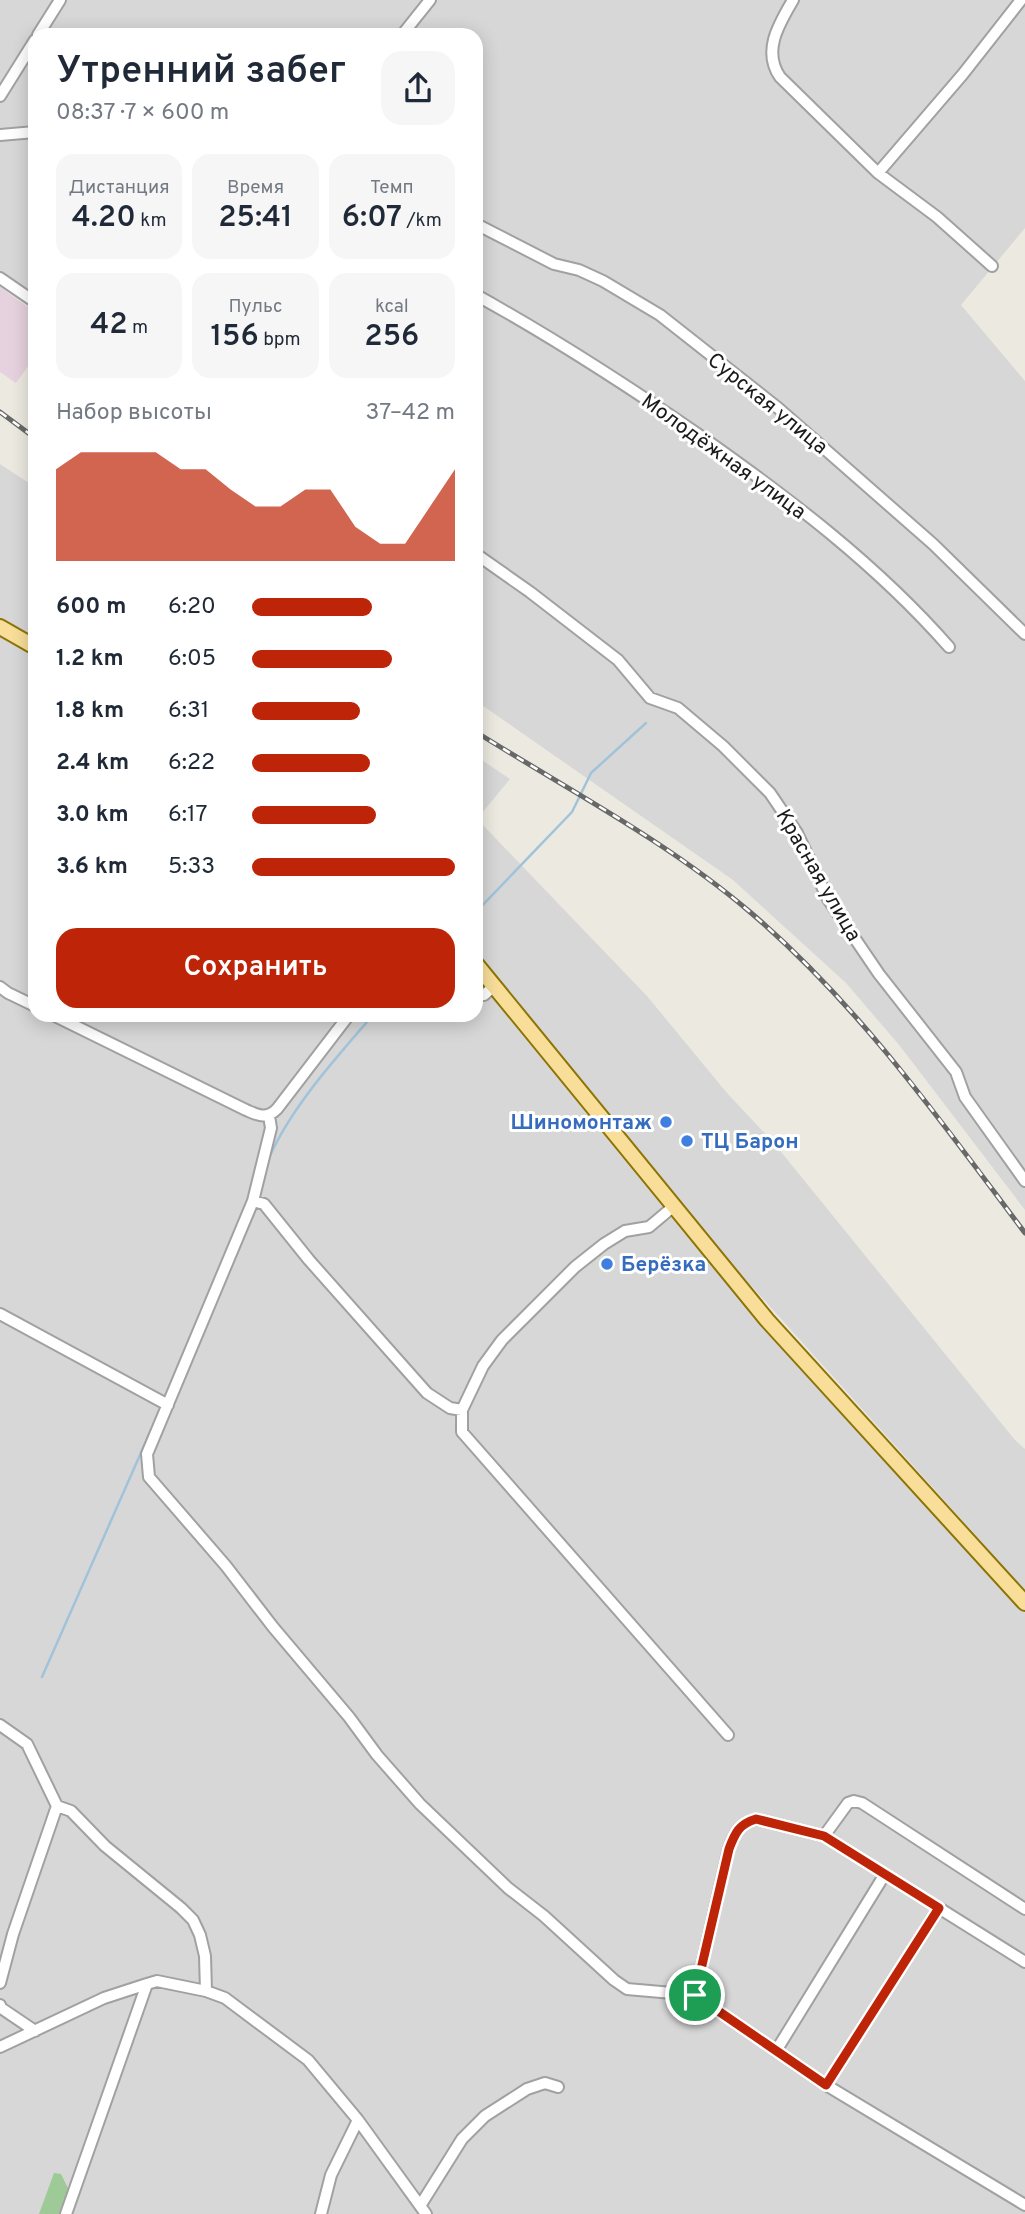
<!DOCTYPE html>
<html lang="ru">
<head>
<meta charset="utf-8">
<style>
	body { margin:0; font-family:Overpass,sans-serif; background:#f6f6f7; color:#1f2937; height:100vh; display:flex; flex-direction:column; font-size:26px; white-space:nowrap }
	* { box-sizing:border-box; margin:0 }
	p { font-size:23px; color:#747a83 }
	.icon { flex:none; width:38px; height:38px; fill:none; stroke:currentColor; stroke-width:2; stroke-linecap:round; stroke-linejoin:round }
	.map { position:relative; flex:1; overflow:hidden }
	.details { position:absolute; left:28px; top:28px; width:455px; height:994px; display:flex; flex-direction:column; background:#fff; border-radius:21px; box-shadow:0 4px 18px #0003 }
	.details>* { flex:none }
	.pin { position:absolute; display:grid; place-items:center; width:60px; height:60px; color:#fff; margin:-30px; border:4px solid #fff; border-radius:50%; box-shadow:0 2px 7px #0007 }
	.round { display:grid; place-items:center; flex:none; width:74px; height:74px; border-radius:21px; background:#f6f6f7 }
	.summary { display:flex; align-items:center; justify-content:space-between; height:119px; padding:0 28px }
	h1 { font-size:38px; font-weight:600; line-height:52px }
	.stats { display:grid; grid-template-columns:repeat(3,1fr); gap:10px; height:119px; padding:7px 28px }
	.stats div { display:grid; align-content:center; border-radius:18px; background:#f6f6f7; text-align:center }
	.stats b { font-size:30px; font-weight:600 }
	.stats small { font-size:19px; font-weight:400 }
	.stats p { font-size:19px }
	.chart { height:196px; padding:14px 28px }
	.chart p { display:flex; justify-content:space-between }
	.chart svg { width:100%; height:126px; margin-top:7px; fill:#be2407; opacity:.7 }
	.cta { display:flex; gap:14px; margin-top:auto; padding:14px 28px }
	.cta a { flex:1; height:80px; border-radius:21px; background:#be2407; color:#fff; font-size:28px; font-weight:600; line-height:80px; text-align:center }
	ul { padding:0 28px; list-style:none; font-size:23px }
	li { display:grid; grid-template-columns:112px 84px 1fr; align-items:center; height:52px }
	li i { height:18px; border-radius:9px; background:#be2407 }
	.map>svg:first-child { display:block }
	.residential { fill:#d8d7d7 }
	.industrial { fill:#e5d2de }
	.forest { fill:#9dca96 }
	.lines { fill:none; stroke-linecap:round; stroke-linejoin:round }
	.stream { stroke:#a1c3d9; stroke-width:2.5 }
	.minor-casing { stroke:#a1a1a1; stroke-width:14 }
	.major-casing { stroke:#8c7405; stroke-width:18 }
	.minor { stroke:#fff; stroke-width:10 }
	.major { stroke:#f8de99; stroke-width:14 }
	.rail-casing { stroke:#686868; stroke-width:5 }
	.rail { stroke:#fff; stroke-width:2.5; stroke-dasharray:8; stroke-linecap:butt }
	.route-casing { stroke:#fff; stroke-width:14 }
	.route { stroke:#be2407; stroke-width:9 }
	.shop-dot { fill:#3f7fe0; stroke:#fff; stroke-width:2.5 }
	.labels { text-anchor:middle; stroke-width:6; stroke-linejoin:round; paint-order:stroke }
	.street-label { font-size:21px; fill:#1a1a1a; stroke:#fff }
	.shop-label { font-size:21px; font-weight:bold; fill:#366cbe; stroke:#fff; text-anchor:start }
</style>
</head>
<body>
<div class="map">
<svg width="1025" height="2214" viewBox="0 0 1025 2214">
	<rect width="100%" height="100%" fill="#eceae0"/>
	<path class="residential" d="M0 0H1025V228L961 305 1025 381V1210L900 1046 846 983 733 880 476 701V35H35V307L0 283Z
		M0 464 35 487V642L0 623Z
		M0 637 35 656V1015H476V978L683 1232 850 1424 1025 1613V2214H0Z
		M476 756 510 779 477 819 647 996 727 1093 773 1142 1015 1440 1025 1449V1593L981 1541 710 1240 476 950Z"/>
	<path class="industrial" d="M0 287 35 312V356L16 383 0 372Z"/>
	<path class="forest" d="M54 2173 61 2174 70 2192 63 2214H39Z"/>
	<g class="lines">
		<path class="stream" d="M476 912 572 812 591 773 646 723
			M269 1158C291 1107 337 1057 373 1015
			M42 1677 151 1430"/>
		<g class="minor-casing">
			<path id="minor" d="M793 0C779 24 762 51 780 77L878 173 937 217 992 266
				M38 35 60 0
				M402 35 430 0
				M0 96 35 40
				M0 135 35 132
				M878 173 963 74 1021 0
				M476 224 554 264 579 270 603 281 660 315 778 408 933 544 1025 634
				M0 278 35 302
				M476 295C554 338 628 386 702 437 790 499 877 565 949 647
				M476 554 530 592 618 660 650 698 678 708 723 746 770 793 797 833 828 899 879 974 956 1072 965 1097 1025 1181
				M0 987 8 993 35 1006
				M476 994 484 995 494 986
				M53 1015 246 1110C258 1115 266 1120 277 1109L349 1015
				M269 1116 271 1128 253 1201 147 1454 149 1477 226 1566 273 1627 349 1717 377 1755 420 1804 508 1888 544 1916 614 1980 627 1989 695 1995 826 2085 1025 2205
				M253 1201 264 1204 309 1260 427 1393 450 1408 462 1410 483 1366 502 1340 575 1267 604 1244 625 1231 649 1227 674 1206
				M0 1314 168 1405
				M462 1410V1432L728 1735
				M0 1725 27 1744 57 1806 13 1934 0 1983
				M57 1806 71 1811 105 1846 181 1908 193 1920 200 1935 205 1956 206 1991
				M824 1836 848 1803 854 1801 862 1803 1025 1909
				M695 1995 729 1848C735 1833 739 1824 756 1819L824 1836 1025 1962
				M0 2005 1 2008 35 2031
				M0 2047 104 1998 147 1984 157 1981 206 1991 225 1998 308 2060 358 2120 426 2214
				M776 2051 885 1874
				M826 2085 939 1908
				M420 2206 462 2139 485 2116 527 2089 545 2083 558 2087
				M66 2214 147 1984
				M321 2214 331 2175 358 2120"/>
		</g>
		<g class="major-casing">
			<path id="major" d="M0 627 35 647
				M476 964 767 1320 1025 1603"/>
		</g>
		<use href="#minor" class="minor"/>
		<use href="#major" class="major"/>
		<g class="rail-casing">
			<path id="rail" d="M0 412 35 438
				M476 732C567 789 668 842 750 912 858 1004 940 1120 1025 1233"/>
		</g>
		<use href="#rail" class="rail"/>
	</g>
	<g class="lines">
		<g class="route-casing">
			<path id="route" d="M756 1819 824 1836 939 1908 826 2085 695 1995 729 1849C735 1833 739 1824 756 1819Z"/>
		</g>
		<use href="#route" class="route"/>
	</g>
	<g class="shop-dot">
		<circle cx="666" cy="1122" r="7"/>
		<circle cx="687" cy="1141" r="7"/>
		<circle cx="607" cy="1264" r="7"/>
	</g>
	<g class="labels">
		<g class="street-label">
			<text transform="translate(768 403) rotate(39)" y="7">Сурская улица</text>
			<text transform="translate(724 456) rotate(36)" y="7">Молодёжная улица</text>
			<text transform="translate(819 875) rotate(60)" y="7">Красная улица</text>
		</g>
		<g class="shop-label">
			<text x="652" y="1129" text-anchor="end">Шиномонтаж</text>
			<text x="701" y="1148">ТЦ Барон</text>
			<text x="621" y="1271">Берёзка</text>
		</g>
	</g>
</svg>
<div class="pin" style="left:695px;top:1995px;background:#1e9e55"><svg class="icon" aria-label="arrive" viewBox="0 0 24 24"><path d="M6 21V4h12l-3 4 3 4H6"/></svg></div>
<section class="details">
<div class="summary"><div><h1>Утренний забег</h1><p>08:37 · 7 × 600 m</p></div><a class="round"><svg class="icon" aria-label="share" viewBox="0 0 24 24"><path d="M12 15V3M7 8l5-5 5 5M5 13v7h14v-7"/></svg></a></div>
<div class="stats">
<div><p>Дистанция</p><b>4.20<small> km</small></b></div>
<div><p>Время</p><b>25:41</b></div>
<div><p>Темп</p><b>6:07<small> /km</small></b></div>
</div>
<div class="stats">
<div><b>42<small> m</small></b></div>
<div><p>Пульс</p><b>156<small> bpm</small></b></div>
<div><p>kcal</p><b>256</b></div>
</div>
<div class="chart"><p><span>Набор высоты</span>37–42 m</p>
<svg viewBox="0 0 160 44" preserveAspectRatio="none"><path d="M0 44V12L10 6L20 6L30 6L40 6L50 12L60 12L70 19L80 25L90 25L100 19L110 19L120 32L130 38L140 38L150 25L160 12V44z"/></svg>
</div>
<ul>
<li><b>600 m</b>6:20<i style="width:59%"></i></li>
<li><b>1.2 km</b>6:05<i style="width:69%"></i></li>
<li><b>1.8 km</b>6:31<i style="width:53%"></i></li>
<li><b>2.4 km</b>6:22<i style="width:58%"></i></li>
<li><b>3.0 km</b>6:17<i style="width:61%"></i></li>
<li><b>3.6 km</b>5:33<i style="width:100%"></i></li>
</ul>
<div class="cta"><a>Сохранить</a></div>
</section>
</div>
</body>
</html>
